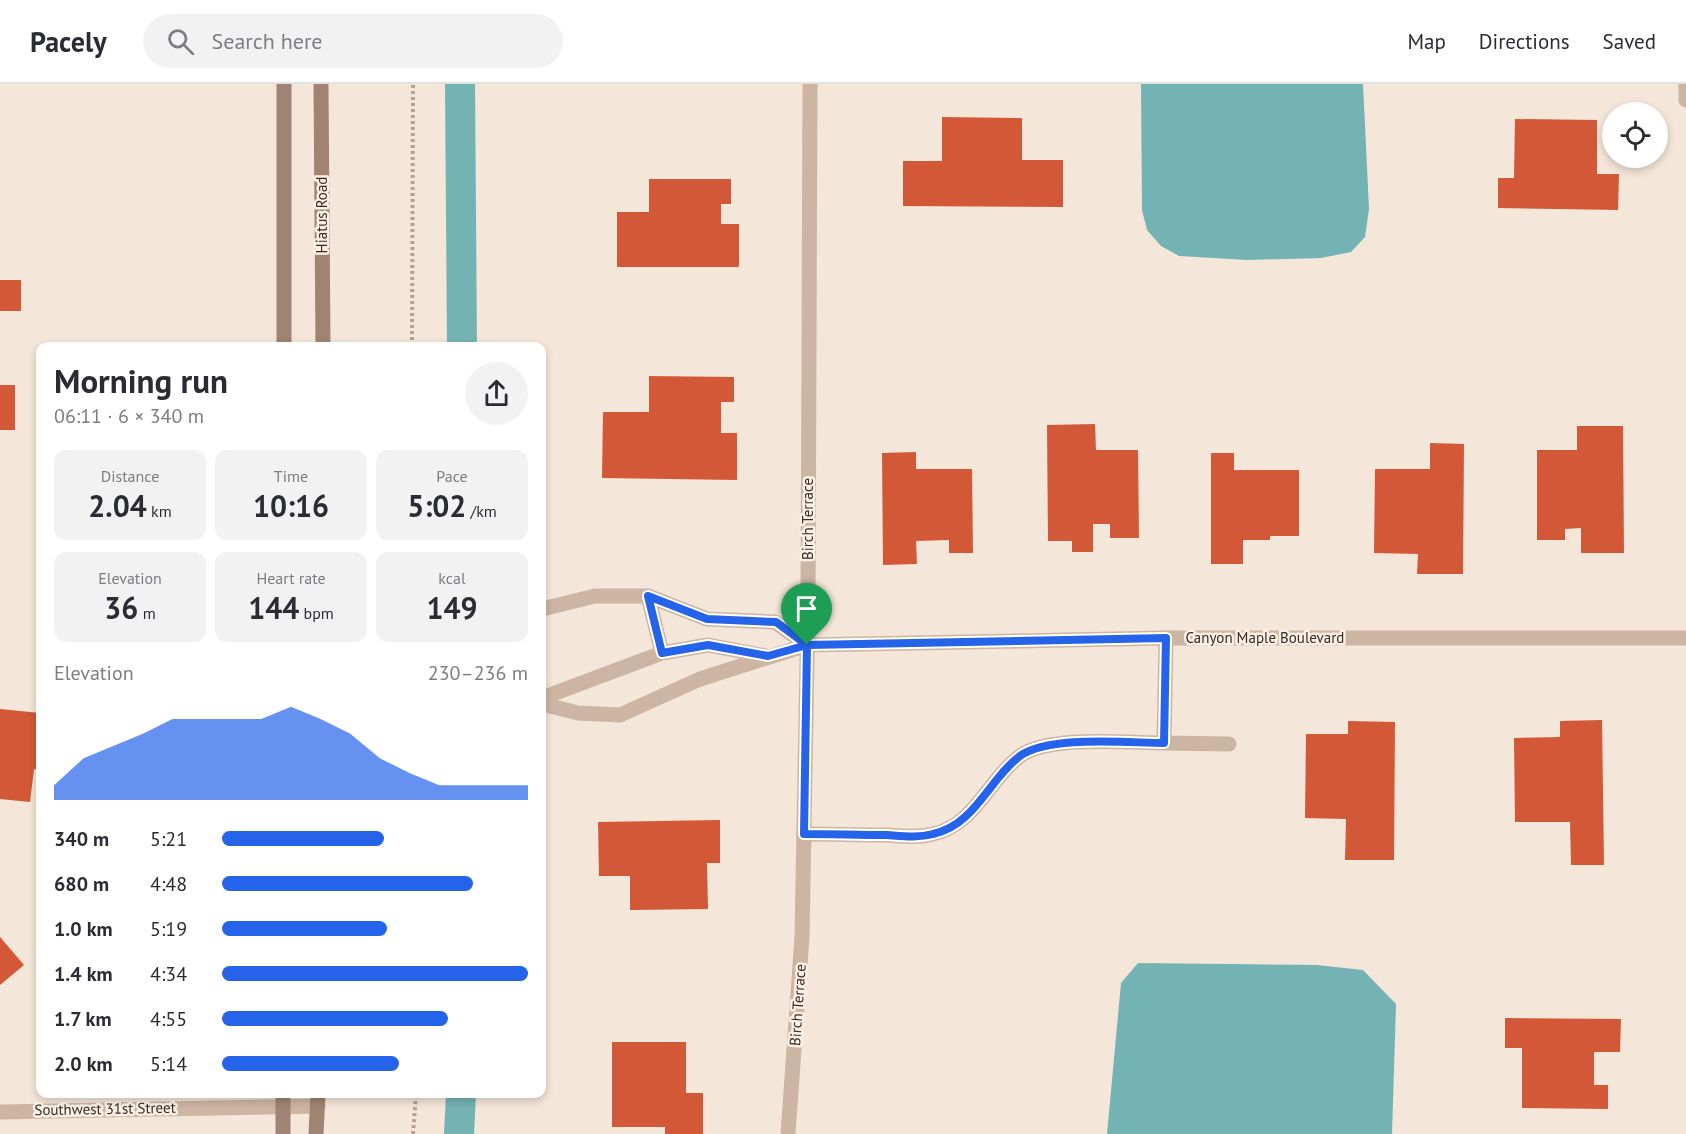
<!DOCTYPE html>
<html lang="en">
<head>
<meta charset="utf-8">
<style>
	body { margin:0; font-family:"PT Sans",sans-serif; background:#f2f2f3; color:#2b2b33; height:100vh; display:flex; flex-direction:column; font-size:22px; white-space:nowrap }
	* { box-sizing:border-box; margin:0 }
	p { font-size:20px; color:#7c7c81 }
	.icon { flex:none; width:33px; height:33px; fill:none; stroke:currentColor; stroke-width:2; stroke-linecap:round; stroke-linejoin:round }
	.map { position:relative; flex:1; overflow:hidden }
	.sheet { position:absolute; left:36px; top:258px; width:510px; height:756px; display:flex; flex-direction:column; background:#fff; border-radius:12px; box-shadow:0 3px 9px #0003 }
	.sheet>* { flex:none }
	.fabs { position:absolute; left:1602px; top:18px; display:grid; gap:12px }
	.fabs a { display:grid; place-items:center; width:66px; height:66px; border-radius:50%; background:#fff; box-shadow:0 3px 9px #0003; font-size:30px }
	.pin { position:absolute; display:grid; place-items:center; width:51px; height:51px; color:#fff; margin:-62px -26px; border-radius:50% 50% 50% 0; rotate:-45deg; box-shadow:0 0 6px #0007 }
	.pin .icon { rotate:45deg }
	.round { display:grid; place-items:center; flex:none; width:63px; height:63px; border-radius:32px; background:#f2f2f3 }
	.head { display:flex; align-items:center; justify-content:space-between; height:102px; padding:0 18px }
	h1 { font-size:33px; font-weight:600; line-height:45px }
	.metrics { display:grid; grid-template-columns:repeat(3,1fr); gap:9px; height:102px; padding:6px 18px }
	.metrics div { display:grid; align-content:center; border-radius:12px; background:#f2f2f3; text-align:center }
	.metrics b { font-size:30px; font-weight:600 }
	.metrics small { font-size:16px; font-weight:400 }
	.metrics p { font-size:16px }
	.chart { height:168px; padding:12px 18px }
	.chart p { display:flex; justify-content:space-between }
	.chart svg { width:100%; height:108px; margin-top:6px; fill:#2563eb; opacity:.7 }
	ul { padding:0 18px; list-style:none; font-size:20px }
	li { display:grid; grid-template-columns:96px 72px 1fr; align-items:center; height:45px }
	li i { height:15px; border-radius:8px; background:#2563eb }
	header { display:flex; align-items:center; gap:36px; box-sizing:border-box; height:84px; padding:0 30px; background:#fff; border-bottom:2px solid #e1e1e2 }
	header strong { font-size:28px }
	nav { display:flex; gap:33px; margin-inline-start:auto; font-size:21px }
	.search { width:420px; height:54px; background:#f2f2f3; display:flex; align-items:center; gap:15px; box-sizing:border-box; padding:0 21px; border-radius:33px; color:#7c7c81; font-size:22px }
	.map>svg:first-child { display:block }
	.water { fill:#74b3b4 }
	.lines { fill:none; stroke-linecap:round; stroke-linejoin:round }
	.canal { stroke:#74b3b4; stroke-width:30 }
	.building { fill:#d25837 }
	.path { stroke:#b99f8d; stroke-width:4; stroke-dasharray:3 3; stroke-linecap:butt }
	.lane { stroke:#cdb5a3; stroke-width:15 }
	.street { stroke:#cdb5a3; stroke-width:15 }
	.secondary { stroke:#a18374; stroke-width:15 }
	.route-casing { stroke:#fff; stroke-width:12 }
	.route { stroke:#2563eb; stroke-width:8 }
	.labels { text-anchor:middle; stroke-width:5; stroke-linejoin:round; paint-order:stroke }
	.street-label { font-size:15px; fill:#372b26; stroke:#fbf0e5 }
</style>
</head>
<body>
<header>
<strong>Pacely</strong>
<div class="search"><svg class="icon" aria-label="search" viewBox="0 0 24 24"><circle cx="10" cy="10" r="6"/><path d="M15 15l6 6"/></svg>Search here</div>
<nav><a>Map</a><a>Directions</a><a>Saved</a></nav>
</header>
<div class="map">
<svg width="1686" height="1050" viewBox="0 0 1686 1050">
	<rect width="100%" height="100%" fill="#f4e6d8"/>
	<path class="water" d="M1141 0H1363L1369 125 1365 153 1351 168 1321 174 1247 176 1179 172 1161 162 1147 146 1142 126Z
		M1138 879 1317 881 1363 886 1396 920 1392 1050H1107L1121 899Z"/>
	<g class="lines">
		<path class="canal" d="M460 0 462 262
			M459 1050 461 1010"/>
	</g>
	<path class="building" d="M942 33 1022 34V76H1063V123L903 122V77H942Z
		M1515 35 1597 36V90H1619L1618 126 1498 124V94H1514Z
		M649 95H731V120H721V140H739V183H617V128H649Z
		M0 196H21V227H0Z
		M649 292 734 293V318H721V349H737V396L602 394 603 328H649Z
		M0 301H15V346H0Z
		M1095 340 1096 366H1138L1139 454H1110V440H1093V468H1072V457H1048L1047 341Z
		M1577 342H1623L1624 469H1581V444L1565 445V456H1537V366H1577Z
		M1430 359 1464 360 1463 490H1417L1418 470 1374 469 1375 385H1430Z
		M916 368V385H972L973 469H949V456L916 457 917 480 883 481 882 369Z
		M1211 369H1234V386H1299V452H1270V456H1243V480H1211Z
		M0 625 40 629V686L34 685 30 718 0 715Z
		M1602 636 1604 781H1571L1570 738H1515L1514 654 1560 653V637Z
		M1348 637 1395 638 1394 776H1345L1346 735 1305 734 1306 650H1348Z
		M720 736V779H707L708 825 630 826V792H599L598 738Z
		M0 853 24 881 0 901Z
		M1505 934 1621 935 1620 968H1594V1001H1608V1025L1522 1024V964H1505Z
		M612 958H686V1009H703V1050H665V1043H612Z"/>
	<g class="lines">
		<path class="path" d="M412 262 413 0
			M413 1050 416 1010"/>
		<path class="lane" d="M1166 554 1164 659 1229 660
			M804 750C832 750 859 751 887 751 902 752 918 754 933 750 975 741 989 695 1020 672 1049 651 1128 659 1164 659"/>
		<path class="street" d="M1686 0V16
			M648 512 662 569
			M542 525 595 512H648L707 535 775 538 807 561
			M542 614 662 569 708 561 766 572
			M542 620 578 629 620 631 700 595 807 561 1166 554H1686
			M0 1028 318 1022
			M788 1050 802 853 808 523 810 0"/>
		<path class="secondary" d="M284 0V262
			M321 0 323 262
			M283 1010V1050
			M316 1050 318 1010"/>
	</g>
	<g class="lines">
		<g class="route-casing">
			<path id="route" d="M807 561 768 572 708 561 662 569 648 512 707 535 776 538 807 561 804 750C832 750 859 751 887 751 902 752 918 754 933 750 975 741 989 695 1020 672 1049 651 1128 659 1164 659L1166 554 807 561"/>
		</g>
		<use href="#route" class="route"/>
	</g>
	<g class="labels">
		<g class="street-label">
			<text transform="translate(322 131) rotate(-90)" y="5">Hiatus Road</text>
			<text transform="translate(808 435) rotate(-90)" y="5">Birch Terrace</text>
			<text x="1265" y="559">Canyon Maple Boulevard</text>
			<text transform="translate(798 921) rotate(-86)" y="5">Birch Terrace</text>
			<text transform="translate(105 1025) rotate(-1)" y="5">Southwest 31st Street</text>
		</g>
	</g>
</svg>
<div class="fabs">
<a><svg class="icon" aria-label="locate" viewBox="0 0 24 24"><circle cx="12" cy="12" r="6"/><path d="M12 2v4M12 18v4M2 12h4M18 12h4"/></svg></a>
</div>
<div class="pin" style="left:807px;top:561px;background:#1e9e55"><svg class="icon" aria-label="arrive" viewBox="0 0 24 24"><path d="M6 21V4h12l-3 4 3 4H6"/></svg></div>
<section class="sheet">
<div class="head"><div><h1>Morning run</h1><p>06:11 · 6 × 340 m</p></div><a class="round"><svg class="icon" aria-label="share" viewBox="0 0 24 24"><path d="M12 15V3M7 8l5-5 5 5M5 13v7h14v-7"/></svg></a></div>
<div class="metrics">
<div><p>Distance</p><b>2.04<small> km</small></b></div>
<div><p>Time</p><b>10:16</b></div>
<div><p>Pace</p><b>5:02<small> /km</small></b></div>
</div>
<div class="metrics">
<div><p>Elevation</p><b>36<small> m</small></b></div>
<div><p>Heart rate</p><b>144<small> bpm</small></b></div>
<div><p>kcal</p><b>149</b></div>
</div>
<div class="chart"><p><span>Elevation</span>230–236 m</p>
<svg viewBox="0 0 160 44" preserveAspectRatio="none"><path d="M0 44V38L10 27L20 22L30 17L40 11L50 11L60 11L70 11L80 6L90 11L100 17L110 27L120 33L130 38L140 38L150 38L160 38V44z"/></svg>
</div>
<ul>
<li><b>340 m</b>5:21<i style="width:53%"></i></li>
<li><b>680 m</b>4:48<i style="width:82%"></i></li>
<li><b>1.0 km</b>5:19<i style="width:54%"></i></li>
<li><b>1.4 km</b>4:34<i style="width:100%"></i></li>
<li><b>1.7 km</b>4:55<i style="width:74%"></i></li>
<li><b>2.0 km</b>5:14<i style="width:58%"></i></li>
</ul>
</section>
</div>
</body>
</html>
